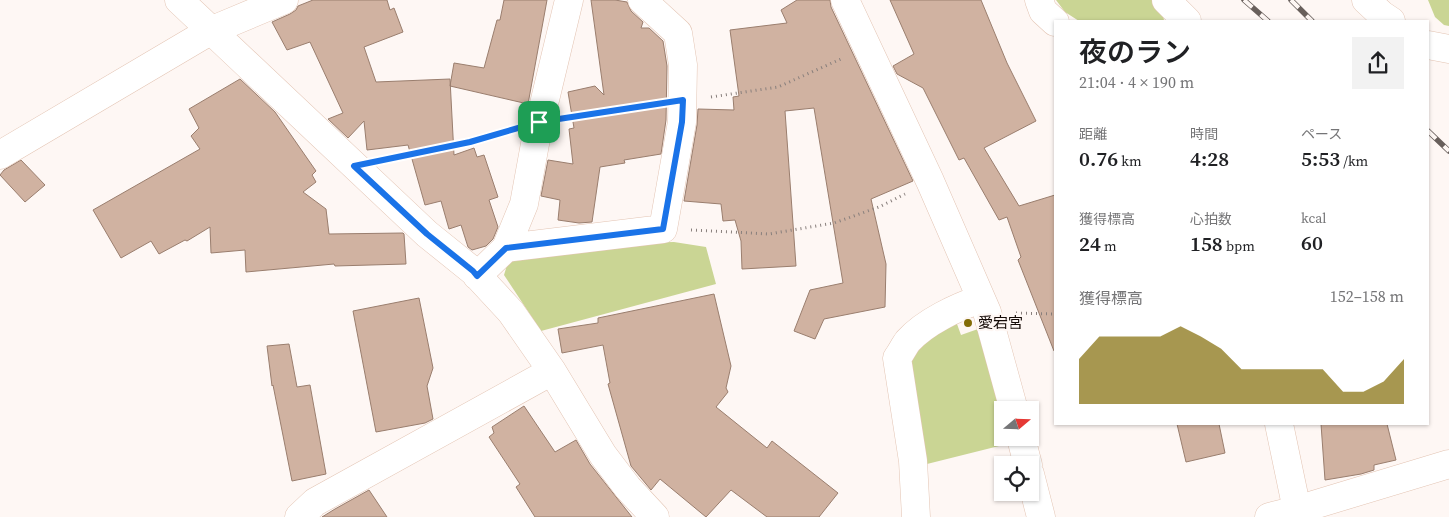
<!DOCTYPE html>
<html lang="ja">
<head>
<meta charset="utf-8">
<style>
	body { margin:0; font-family:"Source Serif 4","Noto Sans JP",serif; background:#f2f2f2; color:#202124; height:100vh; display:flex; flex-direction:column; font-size:19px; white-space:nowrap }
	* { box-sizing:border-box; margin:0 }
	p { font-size:16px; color:#757577 }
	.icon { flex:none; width:28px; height:28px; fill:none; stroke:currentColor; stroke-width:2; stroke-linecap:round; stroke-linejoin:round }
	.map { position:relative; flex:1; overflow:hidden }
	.drawer { position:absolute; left:1054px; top:20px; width:375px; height:405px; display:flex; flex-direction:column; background:#fff; border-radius:0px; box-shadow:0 1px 4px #0004 }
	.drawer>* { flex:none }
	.needle { width:32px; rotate:71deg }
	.buttons { position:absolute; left:994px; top:401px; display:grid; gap:10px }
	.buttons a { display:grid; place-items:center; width:45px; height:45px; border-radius:0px; background:#fff; box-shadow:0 1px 4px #0004; font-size:25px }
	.pin { position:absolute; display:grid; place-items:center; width:42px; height:42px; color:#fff; margin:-21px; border-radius:10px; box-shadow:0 2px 8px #0006 }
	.round { display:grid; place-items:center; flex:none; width:52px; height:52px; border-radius:0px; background:#f2f2f2 }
	.summary { display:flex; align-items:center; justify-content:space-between; height:85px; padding:0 25px }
	h1 { font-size:28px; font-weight:600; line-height:38px }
	.metrics { display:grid; grid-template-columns:repeat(3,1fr); gap:8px; height:85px; padding:5px 25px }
	.metrics div { display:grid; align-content:center }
	.metrics b { font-size:21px; font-weight:600 }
	.metrics small { font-size:14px; font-weight:400 }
	.metrics p { font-size:14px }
	.chart { height:140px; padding:10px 25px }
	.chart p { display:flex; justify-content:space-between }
	.chart svg { width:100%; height:90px; margin-top:5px; fill:#836c07; opacity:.7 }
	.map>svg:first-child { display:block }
	.green { fill:#cad594 }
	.building { fill:#d0b2a1; stroke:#9a7e6e }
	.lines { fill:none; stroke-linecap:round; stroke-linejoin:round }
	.street-casing { stroke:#e3c4b3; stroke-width:29 }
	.secondary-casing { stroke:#e3c4b3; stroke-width:29 }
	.path { stroke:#887f7c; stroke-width:3; stroke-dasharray:1 4; stroke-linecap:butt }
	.street { stroke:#fff; stroke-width:28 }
	.secondary { stroke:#fff; stroke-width:28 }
	.rail-casing { stroke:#685f5b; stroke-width:5.5 }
	.rail { stroke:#fef7f4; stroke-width:4; stroke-dasharray:11; stroke-linecap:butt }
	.route-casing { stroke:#fff; stroke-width:10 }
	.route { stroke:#1a73e8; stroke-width:6 }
	.poi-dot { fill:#836c07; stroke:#fef7f4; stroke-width:2 }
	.labels { text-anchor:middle; stroke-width:4.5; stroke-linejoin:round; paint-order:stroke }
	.poi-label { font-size:15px; fill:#130905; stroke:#fef7f4; text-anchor:start }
</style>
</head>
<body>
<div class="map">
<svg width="1449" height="517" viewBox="0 0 1449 517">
	<rect width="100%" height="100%" fill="#fef7f4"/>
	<path class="green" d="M1056 0H1153L1163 13 1164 21H1079L1065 12Z
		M1428 0H1449V26L1444 25 1435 17Z
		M674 242 706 247 716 284 541 331 504 275 508 262 633 243Z
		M953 313 961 335 978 329 1002 415V438H1009L1011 443 923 465 906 373 914 344Z"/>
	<path class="building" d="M313 0H387L390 10 394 8 403 32 364 47 376 82 450 79 454 155 474 148 477 157 484 155 498 197 489 200 498 227 493 239 486 246 472 250 468 247 461 225 449 229 441 201 425 205 408 145 367 150 364 121 348 138 328 119 343 113 310 42 287 50 272 22 290 14 296 10 298 6Z
		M504 0H547L528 104 450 86 454 63 484 68 497 20H500Z
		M591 0H615L627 2 631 11 643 22 641 28H649L663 41 667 66 666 120 661 154 624 160 625 163 600 167 592 222 579 223 558 220 560 200 541 196 548 160 573 164 569 129 574 128 568 92 595 86 604 95Z
		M797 0H830L831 7 913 181 871 199 886 264 885 307 824 319 815 339 794 331 810 290 843 283 814 108 785 111 796 266 742 269 741 241 735 220 723 221 721 204 684 201 697 125 698 109 734 110 733 97 739 96 730 30 787 23 781 10Z
		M890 0H981L1007 63 1036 121 984 148 1019 206 1055 195V351H1054L1018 260 1021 257 1007 217 999 220 964 158 959 160 923 88 897 74 893 66 914 54Z
		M240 79 275 112 316 171 312 175 316 182 303 192 326 209 329 234 403 233 404 234 406 264 335 266 334 264 246 272 245 250 211 253 210 227 187 241 185 240 159 254 151 241 121 258 93 210 200 149 191 136 199 128 189 109Z
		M21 160 45 185 25 202 0 175 4 170Z
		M714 294 731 366 726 388 728 392 716 407 767 448 772 441 838 493 819 517H767L731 490 706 517 660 479 651 490 631 466 608 384 610 383 603 345 562 353 558 329 598 323V318Z
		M419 298 433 368 427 386 433 419 425 423 376 432 353 311Z
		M289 344 297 387 310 385 326 474 292 481 273 385 272 386 267 346Z
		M524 406 555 452 576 440 590 464 632 517H535L516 487 520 484 489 437 494 433 492 427Z
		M1177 424H1219L1225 453 1186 462Z
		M1321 424H1387L1396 460 1374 465V470L1361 474 1325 480Z
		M369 490 387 517H322L335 509Z"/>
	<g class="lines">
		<g class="street-casing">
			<path id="street" d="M179 0 427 234 473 271 511 312 552 371 603 455 628 488 655 517
				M845 0 930 181 987 312 1014 410
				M1039 0 1043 11 1055 22
				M1166 0 1187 21
				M1366 0 1382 15 1391 21
				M1428 45 1449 49
				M0 155 210 31 284 0
				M506 248 524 204 537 133 569 0
				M477 276 506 248 663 229 682 122 683 65 678 33 642 0
				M1021 438 1028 465
				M1030 474 1041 517
				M299 517 315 502 552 371
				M916 517 913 461 897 358C901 353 904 346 908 341 925 322 957 307 981 299
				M1269 517 1297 510 1449 464"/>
		</g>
		<g class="secondary-casing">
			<path id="secondary" d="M1279 424 1297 510"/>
		</g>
		<path class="path" d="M711 97 778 87 841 59
			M570 118 653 105
			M388 159 469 143 508 131
			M691 230 769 234 834 223 879 207 905 194
			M1016 313 1055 314"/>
		<use href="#street" class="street"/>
		<use href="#secondary" class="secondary"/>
		<g class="rail-casing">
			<path id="rail" d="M1244 0 1268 21
				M1291 0 1312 21
				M1428 131 1449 151"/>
		</g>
		<use href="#rail" class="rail"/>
	</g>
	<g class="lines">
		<g class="route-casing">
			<path id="route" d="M683 100 682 122 663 229 506 248 477 276 473 271 427 234 354 166 470 142 539 122Z"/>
		</g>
		<use href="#route" class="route"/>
	</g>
	<circle class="poi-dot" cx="968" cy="323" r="5"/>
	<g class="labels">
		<g class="poi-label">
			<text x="978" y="328">愛宕宮</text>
		</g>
	</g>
</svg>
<div class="buttons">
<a><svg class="needle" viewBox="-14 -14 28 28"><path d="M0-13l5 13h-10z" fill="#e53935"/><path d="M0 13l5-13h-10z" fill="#757577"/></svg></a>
<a><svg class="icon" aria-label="locate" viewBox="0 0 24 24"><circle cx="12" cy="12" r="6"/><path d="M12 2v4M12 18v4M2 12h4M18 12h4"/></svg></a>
</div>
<div class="pin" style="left:539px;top:122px;background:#1e9e55"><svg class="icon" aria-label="arrive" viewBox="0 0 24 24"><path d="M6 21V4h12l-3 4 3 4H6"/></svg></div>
<section class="drawer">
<div class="summary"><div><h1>夜のラン</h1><p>21:04 · 4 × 190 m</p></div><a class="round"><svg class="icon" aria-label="share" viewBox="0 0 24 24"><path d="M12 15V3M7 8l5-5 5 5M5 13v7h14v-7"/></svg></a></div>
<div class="metrics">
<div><p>距離</p><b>0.76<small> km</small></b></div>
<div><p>時間</p><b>4:28</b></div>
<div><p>ペース</p><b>5:53<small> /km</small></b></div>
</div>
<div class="metrics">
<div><p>獲得標高</p><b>24<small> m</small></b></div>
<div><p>心拍数</p><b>158<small> bpm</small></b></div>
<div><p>kcal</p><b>60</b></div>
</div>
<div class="chart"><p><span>獲得標高</span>152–158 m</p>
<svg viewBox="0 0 160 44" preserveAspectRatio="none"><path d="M0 44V22L10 11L20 11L30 11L40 11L50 6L60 11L70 17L80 27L90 27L100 27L110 27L120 27L130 38L140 38L150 33L160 22V44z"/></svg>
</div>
</section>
</div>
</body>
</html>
